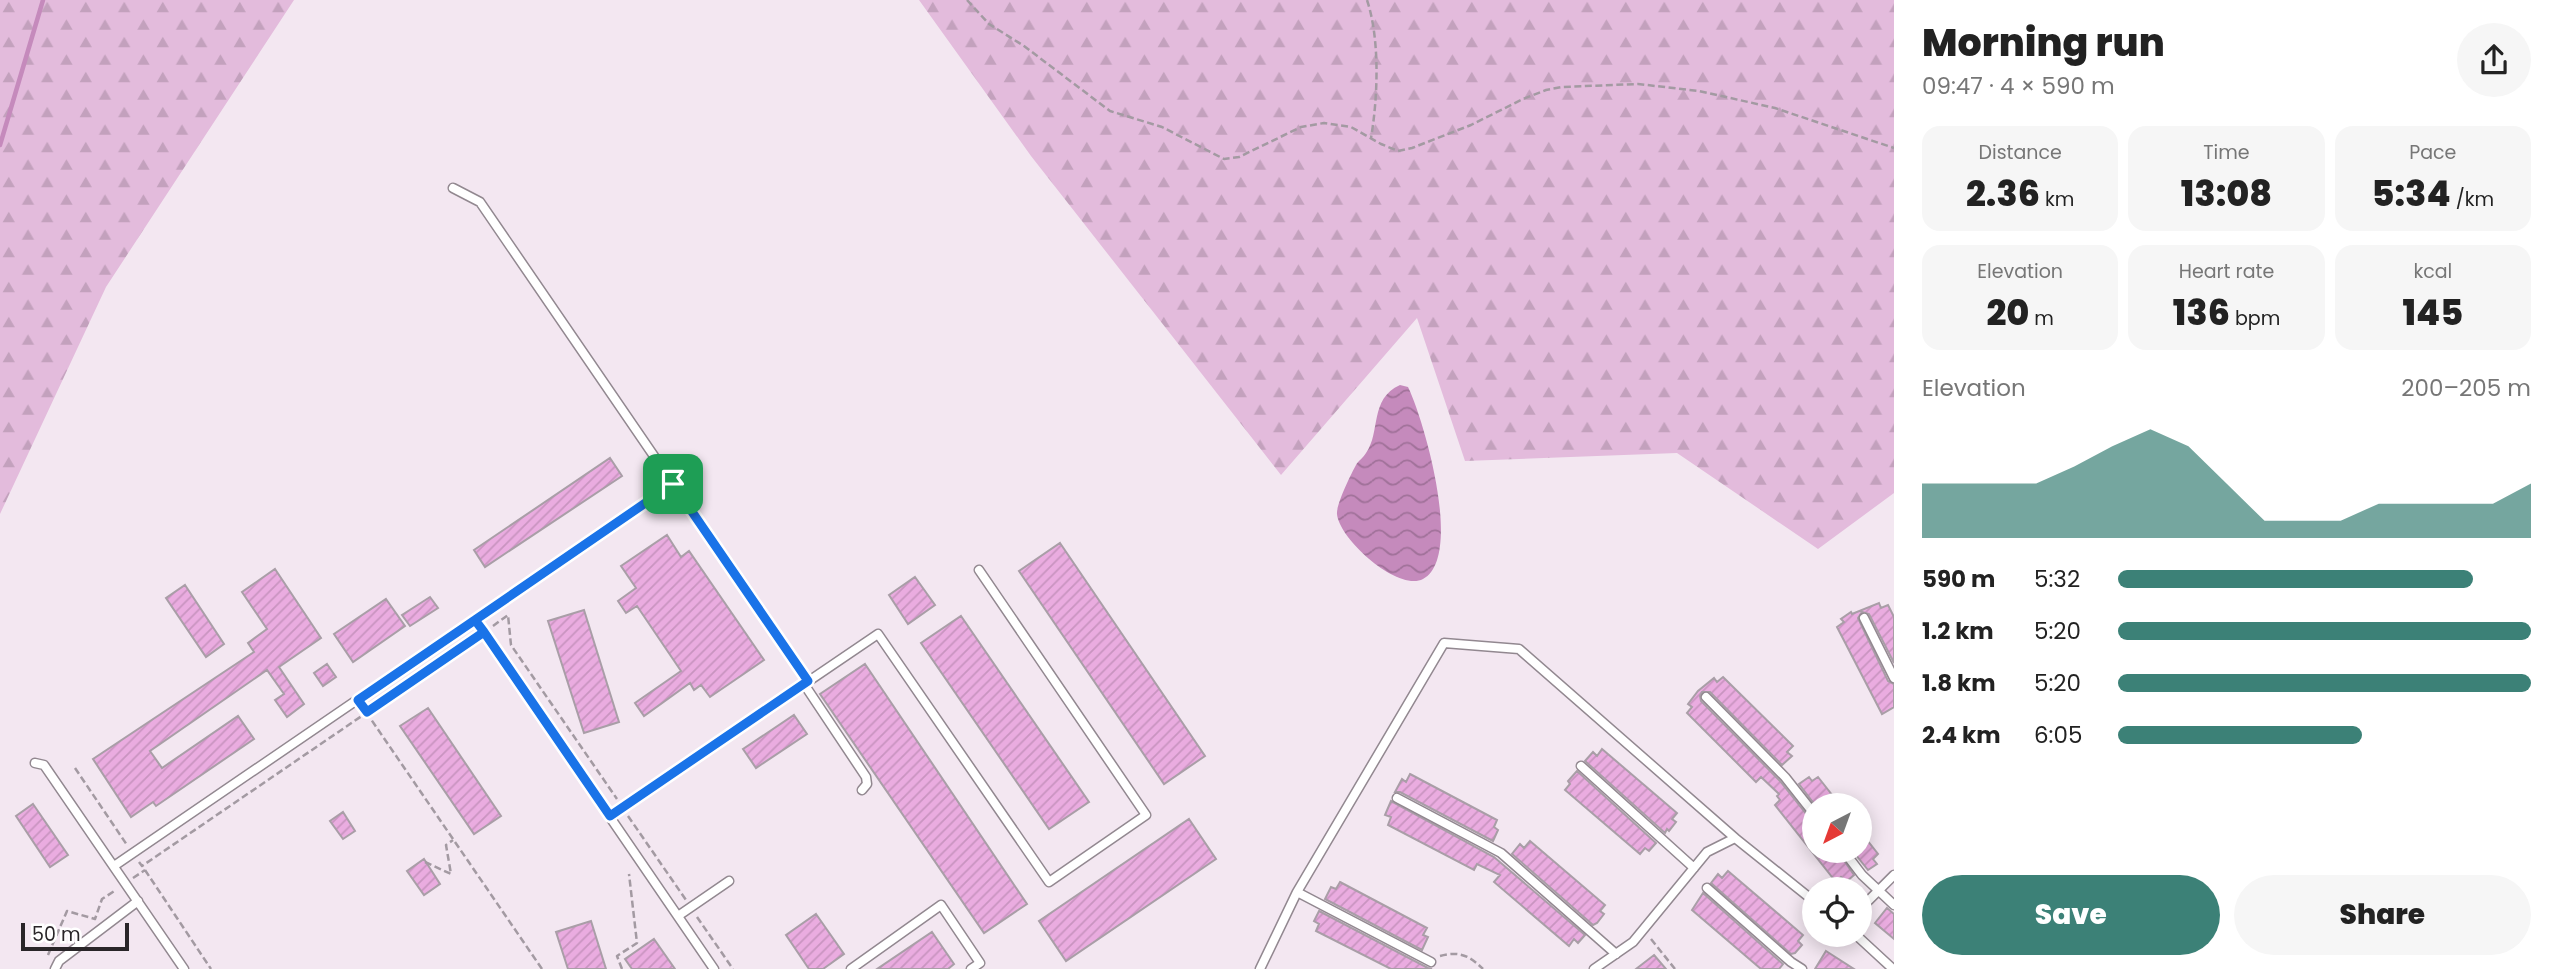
<!DOCTYPE html>
<html lang="en">
<head>
<meta charset="utf-8">
<style>
	body { margin:0; font-family:Poppins,sans-serif; background:#f6f6f6; color:#222; height:100vh; display:flex; flex-direction:column; font-size:26px; white-space:nowrap }
	* { box-sizing:border-box; margin:0 }
	p { font-size:23px; color:#767676 }
	.icon { flex:none; width:38px; height:38px; fill:none; stroke:currentColor; stroke-width:2; stroke-linecap:round; stroke-linejoin:round }
	.map { position:relative; flex:1; overflow:hidden }
	.side { display:flex; flex-direction:column; background:#fff; width:665px }
	.side>* { flex:none }
	.needle { width:46px; rotate:221deg }
	.tools { position:absolute; left:1802px; top:793px; display:grid; gap:14px }
	.tools a { display:grid; place-items:center; width:70px; height:70px; border-radius:50%; background:#fff; box-shadow:0 4px 18px #0003; font-size:35px }
	.scale { position:absolute; left:21px; bottom:18px; width:108px; box-sizing:border-box; padding-left:7px; border:4px solid #292528; border-top:0; font-size:19px; line-height:24px; white-space:nowrap; color:#292528; -webkit-text-stroke:5px #fff; paint-order:stroke }
	.pin { position:absolute; display:grid; place-items:center; width:60px; height:60px; color:#fff; margin:-30px; border-radius:14px; box-shadow:0 4px 10px #0006 }
	.round { display:grid; place-items:center; flex:none; width:74px; height:74px; border-radius:37px; background:#f6f6f6 }
	.head { display:flex; align-items:center; justify-content:space-between; height:119px; padding:0 28px }
	h1 { font-size:38px; font-weight:800; line-height:52px }
	.stats { display:grid; grid-template-columns:repeat(3,1fr); gap:10px; height:119px; padding:7px 28px }
	.stats div { display:grid; align-content:center; border-radius:18px; background:#f6f6f6; text-align:center }
	.stats b { font-size:35px; font-weight:800 }
	.stats small { font-size:19px; font-weight:400 }
	.stats p { font-size:19px }
	.chart { height:196px; padding:14px 28px }
	.chart p { display:flex; justify-content:space-between }
	.chart svg { width:100%; height:126px; margin-top:7px; fill:#3c8177; opacity:.7 }
	.action { display:flex; gap:14px; margin-top:auto; padding:14px 28px }
	.action a { flex:1; height:80px; border-radius:42px; background:#3c8177; color:#fff; font-size:28px; font-weight:800; line-height:80px; text-align:center }
	.action a+a { background:#f6f6f6; color:#222 }
	ul { padding:0 28px; list-style:none; font-size:23px }
	li { display:grid; grid-template-columns:112px 84px 1fr; align-items:center; height:52px }
	li i { height:18px; border-radius:9px; background:#3c8177 }
	main { display:flex; flex:1; min-height:0 }
	.map>svg:first-child { display:block }
	.forest { fill:url(#forest-firs) }
	.water { fill:url(#water-waves) }
	.lines { fill:none; stroke-linecap:round; stroke-linejoin:round }
	.stream { stroke:#c58abc; stroke-width:4.5 }
	.building { fill:url(#building-hatch); stroke:#a99ea7; stroke-width:2 }
	.lane-casing { stroke:#928890; stroke-width:11 }
	.path { stroke:#a39aa2; stroke-width:2.5; stroke-dasharray:7 3.5; stroke-linecap:butt }
	.lane { stroke:#fff; stroke-width:8 }
	.route-casing { stroke:#fff; stroke-width:14 }
	.route { stroke:#1a73e8; stroke-width:9 }
</style>
</head>
<body>
<main>
<div class="map">
<svg width="1894" height="969" viewBox="0 0 1894 969">
	<defs>
		<pattern id="forest-firs" width="22" height="20" patternUnits="userSpaceOnUse" patternTransform="scale(1.75)"><rect width="22" height="20" fill="#e3bbdc"/><path d="M5 1l3.5 6h-7zM16 11l3.5 6h-7z" fill="#c3a1bd"/></pattern>
		<pattern id="water-waves" width="16" height="10" patternUnits="userSpaceOnUse" patternTransform="scale(1.75)"><rect width="16" height="10" fill="#c58abc"/><path d="M0 5q4-4 8 0t8 0" fill="none" stroke="#a07199"/></pattern>
		<pattern id="building-hatch" width="6" height="6" patternUnits="userSpaceOnUse" patternTransform="scale(1.75)"><rect width="6" height="6" fill="#eaace0"/><path d="M-1 1l2-2M0 6l6-6M5 7l2-2" fill="none" stroke="#c994c0"/></pattern>
	</defs>
	<rect width="100%" height="100%" fill="#f3e7f1"/>
	<path class="forest" d="M0 0H294L106 287 0 514Z
		M919 0H1894V493L1818 549 1677 453 1465 461 1417 318 1281 475 1031 156Z"/>
	<path class="water" d="M1400 385 1408 387C1424 420 1464 557 1423 579 1398 592 1339 539 1337 514 1336 505 1351 474 1356 465 1358 461 1363 458 1366 453 1381 432 1369 399 1400 385Z"/>
	<g class="lines">
		<path class="stream" d="M0 145 43 0"/>
	</g>
	<path class="building" d="M610 458 622 476 485 567 474 550Z
		M667 535 681 557 689 551 764 660 710 697 701 685 694 690 690 683 644 716 635 703 681 671 637 606 626 613 618 601 636 588 621 566Z
		M1060 543 1205 756 1164 784 1019 571Z
		M275 569 321 638 279 667 304 704 287 717 275 700 284 694 267 670 150 751 162 768 238 716 254 739 156 806 153 802 131 817 93 759 254 652 248 643 267 629 242 592Z
		M915 577 935 605 908 624 889 595Z
		M185 585 224 644 206 657 166 598Z
		M430 597 438 608 410 626 402 615Z
		M386 599 405 626 353 662 334 634Z
		M1879 603 1881 608 1888 605 1894 617V663L1869 614 1862 612 1858 618 1888 681 1894 684V707L1882 714 1837 627 1844 622 1841 619 1851 612 1852 614Z
		M584 610 619 722 584 733 548 621Z
		M961 616 1089 802 1049 829 921 643Z
		M327 664 336 677 323 686 314 673Z
		M865 664 1027 904 984 933 820 694Z
		M1723 677 1793 746 1787 752 1792 756 1782 765 1710 692H1702L1700 696 1701 701 1780 781 1815 825V850H1837L1854 875 1846 882 1841 877 1836 882 1775 805 1780 800 1777 796 1779 794 1761 777 1756 782 1687 713 1692 707 1688 704 1698 691 1714 678 1717 682Z
		M428 708 501 816 474 834 400 726Z
		M794 715 807 734 756 768 743 749Z
		M1602 749 1677 813 1672 819 1676 822 1669 831 1667 829 1665 833 1585 761 1593 752 1597 756Z
		M1577 771 1656 843 1649 851 1645 848 1640 854 1565 790 1570 784 1568 781Z
		M1410 774 1497 820 1494 827 1498 830 1493 841 1400 792H1395L1402 779 1406 782Z
		M1809 777 1812 781 1818 777 1840 805H1815L1799 784Z
		M1391 801 1494 857 1585 935 1578 943 1574 939 1569 946 1494 882 1500 875 1477 864 1474 870 1388 825 1391 817 1385 815Z
		M33 804 68 855 50 867 16 816Z
		M343 812 355 831 343 839 330 821Z
		M1189 819 1216 859 1066 961 1039 921Z
		M1860 831 1878 854 1873 859 1877 864 1868 870 1852 850H1860Z
		M1530 841 1605 905 1600 911 1604 914 1597 923 1593 925 1512 854 1520 844 1524 848Z
		M424 859 440 884 424 895 407 871Z
		M1728 871 1803 935 1798 941 1802 945 1795 953 1791 954 1711 883 1718 874 1722 878Z
		M1340 882 1427 928 1423 935 1428 937 1422 950 1325 899 1331 887 1336 889Z
		M1703 893 1783 964 1779 969H1761L1692 910Z
		M1887 908 1894 914V939L1875 923Z
		M1319 911 1428 968 1432 969H1391L1316 931 1319 924 1314 921Z
		M816 914 844 954 823 969H809L786 935Z
		M591 921 606 969H568L556 932Z
		M932 932 954 964 948 969H877Z
		M654 939 675 969H632L625 959Z
		M1826 951 1854 969H1815Z
		M1654 955 1666 969H1636Z"/>
	<g class="lines">
		<g class="lane-casing">
			<path id="lane" d="M453 188 480 202 808 681
				M1864 618 1894 678
				M475 620 714 969
				M804 684 866 777 867 784 862 790
				M1706 697 1785 777 1815 815
				M35 763 44 765 184 969
				M1581 766 1694 868
				M1397 798 1501 853 1616 954
				M610 816 878 634 1049 882 1146 815 979 570
				M1843 850 1862 875 1894 905
				M114 866 673 484
				M1707 888 1791 962 1802 969
				M1297 892 1431 962
				M1860 909 1894 875
				M678 916 729 881
				M1855 934 1893 969
				M55 969 59 961 138 901
				M851 969 941 905 980 963 971 969
				M1260 969 1297 892 1444 643 1519 649 1735 838
				M1594 969 1633 942 1707 852 1735 838 1815 902"/>
		</g>
		<path class="path" d="M967 0 989 24 1024 46 1110 111 1162 127 1224 159 1239 157 1301 127 1324 123 1351 127 1381 144 1398 151 1412 148 1471 125 1523 99 1546 90 1562 87 1638 84 1699 91 1775 108 1894 148
			M1367 0C1380 39 1378 97 1371 138
			M493 626 508 615 511 645 617 799
			M366 712 542 969
			M75 768 127 845
			M628 816 686 900
			M139 862 142 866 476 638
			M425 862 451 874 446 845 453 840
			M145 870 211 969
			M133 878 145 870
			M697 917 733 969
			M1651 939 1675 969
			M48 955 67 911 95 919 102 899 116 890
			M1440 956C1459 951 1469 955 1483 969
			M622 969 617 956 637 943 629 874"/>
		<use href="#lane" class="lane"/>
	</g>
	<g class="lines">
		<g class="route-casing">
			<path id="route" d="M673 484 475 620 484 632 367 712 358 700 475 620 484 632 610 816 808 681 673 484"/>
		</g>
		<use href="#route" class="route"/>
	</g>
</svg>
<div class="tools">
<a><svg class="needle" viewBox="-14 -14 28 28"><path d="M0-13l5 13h-10z" fill="#e53935"/><path d="M0 13l5-13h-10z" fill="#767676"/></svg></a>
<a><svg class="icon" aria-label="locate" viewBox="0 0 24 24"><circle cx="12" cy="12" r="6"/><path d="M12 2v4M12 18v4M2 12h4M18 12h4"/></svg></a>
</div>
<div class="scale">50 m</div>
<div class="pin" style="left:673px;top:484px;background:#1e9e55"><svg class="icon" aria-label="arrive" viewBox="0 0 24 24"><path d="M6 21V4h12l-3 4 3 4H6"/></svg></div>
</div>
<section class="side">
<div class="head"><div><h1>Morning run</h1><p>09:47 · 4 × 590 m</p></div><a class="round"><svg class="icon" aria-label="share" viewBox="0 0 24 24"><path d="M12 15V3M7 8l5-5 5 5M5 13v7h14v-7"/></svg></a></div>
<div class="stats">
<div><p>Distance</p><b>2.36<small> km</small></b></div>
<div><p>Time</p><b>13:08</b></div>
<div><p>Pace</p><b>5:34<small> /km</small></b></div>
</div>
<div class="stats">
<div><p>Elevation</p><b>20<small> m</small></b></div>
<div><p>Heart rate</p><b>136<small> bpm</small></b></div>
<div><p>kcal</p><b>145</b></div>
</div>
<div class="chart"><p><span>Elevation</span>200–205 m</p>
<svg viewBox="0 0 160 44" preserveAspectRatio="none"><path d="M0 44V25L10 25L20 25L30 25L40 19L50 12L60 6L70 12L80 25L90 38L100 38L110 38L120 32L130 32L140 32L150 32L160 25V44z"/></svg>
</div>
<ul>
<li><b>590 m</b>5:32<i style="width:86%"></i></li>
<li><b>1.2 km</b>5:20<i style="width:100%"></i></li>
<li><b>1.8 km</b>5:20<i style="width:100%"></i></li>
<li><b>2.4 km</b>6:05<i style="width:59%"></i></li>
</ul>
<div class="action"><a>Save</a><a>Share</a></div>
</section>
</main>
</body>
</html>
